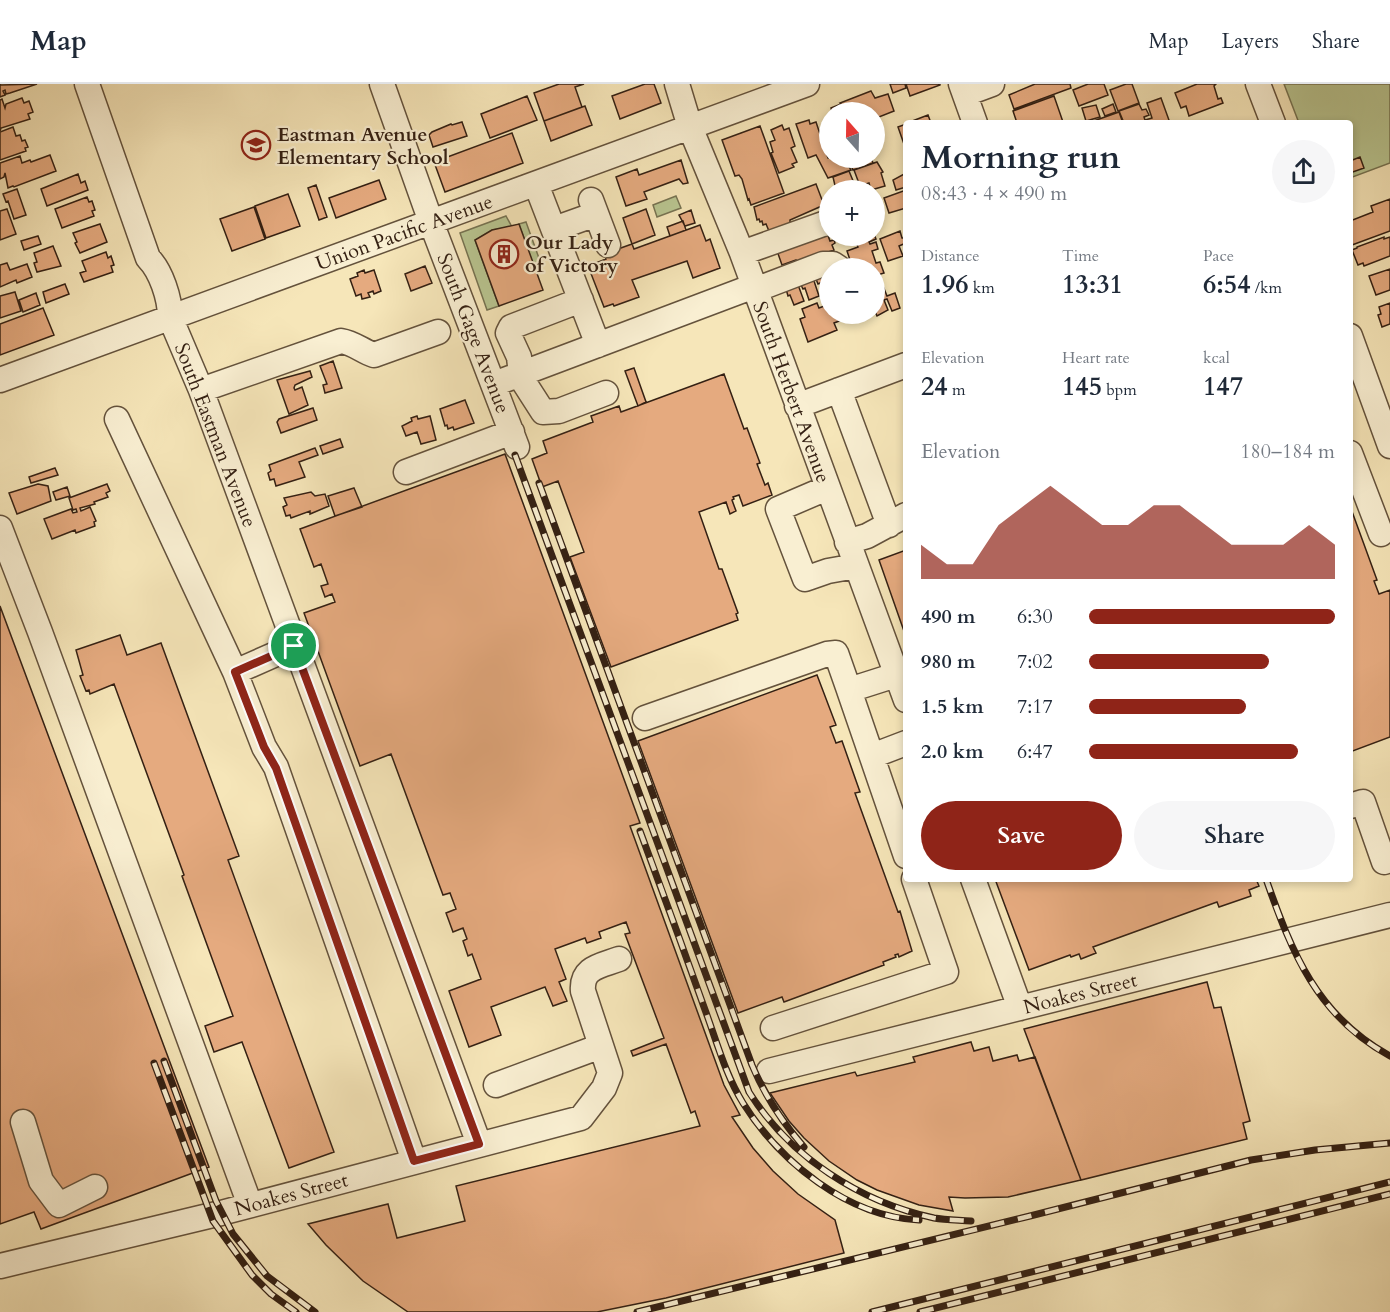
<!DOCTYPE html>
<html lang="en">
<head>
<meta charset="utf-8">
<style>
	body { margin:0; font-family:Cardo,serif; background:#f6f6f7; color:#1f2937; height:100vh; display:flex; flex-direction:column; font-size:22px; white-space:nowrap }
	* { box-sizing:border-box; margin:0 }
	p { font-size:20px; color:#747a83 }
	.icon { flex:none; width:33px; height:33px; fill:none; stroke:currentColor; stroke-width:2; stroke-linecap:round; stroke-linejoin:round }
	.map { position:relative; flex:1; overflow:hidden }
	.drawer { position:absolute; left:903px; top:36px; width:450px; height:762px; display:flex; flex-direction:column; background:#fff; border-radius:6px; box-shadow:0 3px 9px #0003 }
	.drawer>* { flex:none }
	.needle { width:39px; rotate:340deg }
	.tools { position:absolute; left:819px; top:18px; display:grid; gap:12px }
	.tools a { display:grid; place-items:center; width:66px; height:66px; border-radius:50%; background:#fff; box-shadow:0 3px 9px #0003; font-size:30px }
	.pin { position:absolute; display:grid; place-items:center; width:51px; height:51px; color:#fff; margin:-26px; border:3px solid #fff; border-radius:50%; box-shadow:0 2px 6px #0007 }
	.round { display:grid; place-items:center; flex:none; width:63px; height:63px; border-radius:32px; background:#f6f6f7 }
	.head { display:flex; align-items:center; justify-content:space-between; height:102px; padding:0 18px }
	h1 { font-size:33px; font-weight:600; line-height:45px }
	.stats { display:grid; grid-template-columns:repeat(3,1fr); gap:9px; height:102px; padding:6px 18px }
	.stats div { display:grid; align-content:center }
	.stats b { font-size:26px; font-weight:600 }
	.stats small { font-size:16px; font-weight:400 }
	.stats p { font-size:16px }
	.chart { height:168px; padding:12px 18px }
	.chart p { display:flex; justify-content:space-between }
	.chart svg { width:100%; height:108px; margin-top:6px; fill:#8f2418; opacity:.7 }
	.primary-button { display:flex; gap:12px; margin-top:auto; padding:12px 18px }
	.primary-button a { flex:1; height:69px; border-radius:36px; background:#8f2418; color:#fff; font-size:24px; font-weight:600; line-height:69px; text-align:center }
	.primary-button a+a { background:#f6f6f7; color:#1f2937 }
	ul { padding:0 18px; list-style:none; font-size:20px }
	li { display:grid; grid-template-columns:96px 72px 1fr; align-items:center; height:45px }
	li i { height:15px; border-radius:8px; background:#8f2418 }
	header { display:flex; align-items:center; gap:36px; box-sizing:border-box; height:84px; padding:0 30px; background:#fff; border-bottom:2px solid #e0e1e3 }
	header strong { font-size:28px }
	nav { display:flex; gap:33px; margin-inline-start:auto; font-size:21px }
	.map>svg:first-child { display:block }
	.green { fill:#b9c691; stroke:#767352; stroke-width:1.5 }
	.building { fill:#e5aa7f; stroke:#342013; stroke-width:1.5 }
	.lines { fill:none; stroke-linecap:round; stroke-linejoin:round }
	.minor-casing { stroke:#64523c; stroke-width:27 }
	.minor { stroke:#f9efd2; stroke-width:24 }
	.rail-casing { stroke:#342013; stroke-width:7 }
	.rail { stroke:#f9efd2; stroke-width:4.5; stroke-dasharray:14; stroke-linecap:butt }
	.route-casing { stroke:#fff; stroke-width:12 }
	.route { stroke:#8f2418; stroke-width:8 }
	.labels { text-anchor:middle; stroke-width:4.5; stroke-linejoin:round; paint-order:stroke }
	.poi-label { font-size:20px; font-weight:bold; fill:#342013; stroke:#f9efd2; text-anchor:start }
	.street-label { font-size:20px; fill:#342013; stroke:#f9efd2 }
</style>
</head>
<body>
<header>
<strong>Map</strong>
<nav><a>Map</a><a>Layers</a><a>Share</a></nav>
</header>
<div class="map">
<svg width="1390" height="1228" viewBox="0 0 1390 1228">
	<rect width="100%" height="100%" fill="#f6e6b9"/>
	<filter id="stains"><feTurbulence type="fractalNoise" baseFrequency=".00333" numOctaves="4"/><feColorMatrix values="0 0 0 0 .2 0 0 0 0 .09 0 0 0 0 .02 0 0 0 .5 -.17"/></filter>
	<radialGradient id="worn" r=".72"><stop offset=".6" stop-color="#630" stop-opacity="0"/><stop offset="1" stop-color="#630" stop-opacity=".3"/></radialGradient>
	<path class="green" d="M1284 0H1390V79L1350 94V39H1299Z
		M676 112 681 124 657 133 653 121Z
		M506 132 512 143 492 146 475 156 499 222 487 226 460 149Z
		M526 138 540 177V180L534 183 519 140Z"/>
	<path class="building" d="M0 0 1 1 37 0 10 9 6 10 5 6 3 7 5 11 0 13Z
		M559 0H584L575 3 582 23 544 37 534 9Z
		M645 0H654L661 19 620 35 612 12Z
		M890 0H905L906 4 893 9Z
		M906 0H940V1L910 12Z
		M1035 0H1070L1071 4 1014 25 1009 11Z
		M1088 0H1104L1108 11 1079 22 1073 6Z
		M1126 0H1132L1139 19 1118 27 1110 6Z
		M1197 0H1216L1214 2 1218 15 1221 14 1223 19 1189 32 1186 22 1181 24 1175 9Z
		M871 7 875 14 888 10 894 27 874 35V28H832L831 24 841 20 840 19Z
		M527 12 537 36 490 54 481 30Z
		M1054 12 1063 38 1017 39 1013 27Z
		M22 14 24 19 29 17 33 28 28 30 30 35 1 44 0 47V16L2 15 5 24 6 20Z
		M1161 14 1170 39H1124L1119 27 1139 20 1142 26 1146 25 1149 31 1144 33 1145 36 1152 34 1147 19Z
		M1113 20 1116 28 1105 32 1102 25Z
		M1096 21 1100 33 1086 37 1082 24Z
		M585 22 592 41 551 57 544 37Z
		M1119 28 1123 39H1088Z
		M928 31 931 39H907Z
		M809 36 810 40 816 38 828 74H844L851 86 828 94 816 71 808 74 796 40Z
		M462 38 467 52 433 63 429 51 432 48 451 40 452 41Z
		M906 40V63H905L898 43Z
		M782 41 784 46 789 44 795 62 791 64 797 78 792 80 794 83 779 89 771 69 773 68 770 58 775 56 771 46Z
		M760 42 784 109 751 121 749 115 748 116 742 95 739 91 735 92 722 56Z
		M13 43 16 52 20 51 22 57 25 56 28 63 25 64 26 67 0 76V48Z
		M512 49 523 79 445 108 434 78Z
		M50 71 56 87 14 103 13 102 8 104 5 89 4 93 0 95V79L20 72 22 79 30 76 31 78Z
		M1360 73 1364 84 1350 89V77Z
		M857 74H871L873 79 853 86 849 77Z
		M681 76 688 99 683 100 679 95 644 108 647 115 626 122 616 93 637 85 639 91Z
		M877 78 883 88 881 89 885 102 871 106 869 99 860 102 854 86Z
		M849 87 856 104 849 106H836L833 93Z
		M906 89V103L896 106 893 96Z
		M78 90 81 99 85 97 88 106 47 122 41 105Z
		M379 96 386 115 336 134 329 114Z
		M816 100 824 121 790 136V139L769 147 766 140 763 141 762 137 760 138 759 135 757 136 754 123Z
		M316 101 327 133 319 136 308 104Z
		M17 105 26 131 14 135 8 117 6 118 3 110Z
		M906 106V124L889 129 884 114Z
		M288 110 300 142 266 154 255 122Z
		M87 113 89 118 92 117 95 126 92 127 94 132 62 144 55 125Z
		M1390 115V147L1352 161 1350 155V137L1373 128 1371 122Z
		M254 123 265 155 232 167 220 135Z
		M7 125 16 150 0 156V127Z
		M646 125 655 151 632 160 623 134Z
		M691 126 695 139 685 142 679 131Z
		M683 137 686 146 670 152 667 143Z
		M100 140 107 158 80 169 75 159 77 158 73 149Z
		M519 140 543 206 499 222 475 156 492 146Z
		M700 141 706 157 710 155 720 184 693 194 687 177 632 196 639 213 614 222 613 220 604 223 590 187 598 184 596 179 606 175 604 170 632 160 634 165Z
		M825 143 830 157 834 156 835 159 832 161 834 166 802 177 797 179 796 176 782 181 775 161Z
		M900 147 902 154H906V159L899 162 903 172 888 177 880 155Z
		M874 150 876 155 869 158 870 160 876 158 878 165 872 167 876 179 880 178 884 189 874 192V184H847L846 181 851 179 847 167 858 163 854 152Z
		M38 152 41 160 24 166 21 157Z
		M1384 153V155L1390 153V172L1364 182 1363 179 1358 181 1352 166 1357 164V163Z
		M53 162 61 182 37 188 34 179 37 178 34 169Z
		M106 168 108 174 111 172 114 181 111 182 113 188 84 198 80 189 86 187 82 177Z
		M7 179 10 186 27 180 32 193 17 199 16 196 0 203V181Z
		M425 182 432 199 411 207 405 190Z
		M827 185 830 192V208L824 210 820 199 818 200 816 195Z
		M1390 185V206L1376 211 1369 192Z
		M364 186 365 189 374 186 381 207 374 210 373 207 368 209 370 213 362 215 361 210 356 212 350 195 358 192 357 189Z
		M812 191 819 212 809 216 805 204 803 205 801 201Z
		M797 198 804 217 794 221 790 211 788 212 786 205Z
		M65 200 69 210 46 219 43 208Z
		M883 202 887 212 895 209 900 224 892 227 887 215 884 216 888 226 877 232 874 225V206Z
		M15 208 21 227 0 234V212Z
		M36 209 40 221 23 228 19 216Z
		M817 219 819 224 827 221 830 230H840L842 236 834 239 837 246 808 258 800 235 805 233 802 225Z
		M1390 219V240L1382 243 1378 231 1381 230 1379 223Z
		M43 224 54 251 0 271V240Z
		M333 277 342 304 325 309 323 301 327 300 320 282Z
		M634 284 646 318 638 322 625 287Z
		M310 287 312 293 295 301 294 304 295 306 302 303 308 321 289 330 277 296Z
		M724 290 744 345 747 344 760 379 757 380 765 401 768 399 772 411 743 422 739 411 733 413 734 415 732 416 736 427 730 430 726 418 699 428 719 485H722L738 529 736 530 738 536 611 583 570 473 584 468 558 397 542 403 532 375 547 369 543 357 593 338 591 332 619 322 621 328Z
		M465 316 474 339 454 346 453 343 448 345 447 341 445 342 440 325Z
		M313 324 317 336 281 349 277 338 279 335Z
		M417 332 418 335 430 332 436 356 421 360 417 348 406 352 402 342 412 337 411 334Z
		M340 355 343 363 323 370 320 362Z
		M315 364 318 371 299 378 305 393 276 402 274 395 270 396 268 389 271 387 269 381Z
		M505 370 640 739 630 742 724 1001 740 1031 732 1033 753 1064 773 1087 798 1110 835 1136 844 1169 666 1214 597 1228H408L363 1197 326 1161 308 1140 388 1120 397 1154 465 1137 456 1102 700 1042 695 1027 691 1029 666 960 633 972 631 967 664 954 625 850 630 849 626 838 599 848 601 854 587 859 585 854 555 865 566 895 559 898 567 917 553 922 545 903 491 923 501 951 469 963 449 907 481 895 472 870 468 872 463 857 467 855 463 844 453 848 446 829 456 825 450 809 443 811 391 670 360 682 304 529 335 518 332 510 325 513 321 502 328 500 321 480 314 483 300 445Z
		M55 384 58 391 31 399 29 393Z
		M38 400 48 402 51 417 17 430 9 409Z
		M107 400 110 407 106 409 108 413 94 418 95 420 80 424 81 427 90 423 96 437 94 438 95 442 76 449 75 446 52 455 44 435 71 425 73 429 77 428 76 425 73 426 69 414Z
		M67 403 70 412 56 416 53 408Z
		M354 404 362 423 335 432 328 412Z
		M311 408 315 412 325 410 329 422 310 430V427L291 434 290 431 286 432 283 423 287 421 284 414Z
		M1350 422 1377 496 1374 497 1379 510 1390 506V653L1350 668Z
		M906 466V550H905L879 476Z
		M0 522 209 1083 41 1145 34 1128 0 1140Z
		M120 551 127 571 161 559 239 772 228 776 334 1068 289 1084 242 958 214 968 205 942 233 932 182 792 184 791 114 600 90 610 89 606 86 607 80 592 83 591 76 566Z
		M817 591 836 641 830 643 836 659 842 657 860 708 855 709 898 828 900 827 912 867 899 873 898 870 895 871 896 873 883 878 884 881 784 918 782 913 738 929 638 657Z
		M995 795H1256L1259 802 1249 806 1251 812 1219 823 1217 818 1093 863 1096 869 1081 875 1079 870 1071 873 1070 871 1029 886Z
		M1207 898 1214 924 1221 923 1250 1037 1243 1039 1247 1055 1081 1096 1024 945Z
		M971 958 974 967 989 963 993 977 1017 971 1019 977 1035 973 1081 1096 1008 1113 965 1114 949 1113 953 1127 919 1121 877 1106 857 1096 829 1077 804 1054 789 1037 770 1009 855 988 857 992 915 978 913 973Z"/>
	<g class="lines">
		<g class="minor-casing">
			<path id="minor" d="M87 0 148 174C161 187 170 214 170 233L201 306 479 1060
				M382 0 431 138 517 363
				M677 0 690 43 742 169 906 616
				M961 0 975 39
				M1258 0 1273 39
				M965 10 992 0
				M536 100 598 261
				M591 116 608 161
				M554 145 596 130
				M742 169 823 140 830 139
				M755 206 823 180H833L839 184
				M581 216 511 243 508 249 519 273 521 290 525 300 543 328 559 327 606 309
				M1350 252 1390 362
				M0 296 807 0
				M494 300 754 202
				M201 306 341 257C354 259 362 267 374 271L438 248
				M839 306 889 441
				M797 322 906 281
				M117 335 235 588
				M1350 369 1381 450
				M406 388 512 348
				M827 404 778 425 805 495 828 487 856 482
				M0 444 40 548 250 1121
				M847 458 867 452 906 431
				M294 562 235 588 264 663 276 683 414 1077
				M849 606 906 772
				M645 634 827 570 836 569 849 606 896 591
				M872 672 906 659
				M1350 722 1363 718 1384 778 1390 776
				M973 795 1020 924
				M773 944 946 888 914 795
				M769 987 1390 831
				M496 1001 601 962
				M23 1038 41 1097 59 1121 95 1103
				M0 1182 221 1129 581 1034 604 1004 610 989 583 907C581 883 601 882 619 875"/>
		</g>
		<use href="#minor" class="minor"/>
		<g class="rail-casing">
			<path id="rail" d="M515 371 749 1008C790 1073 860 1118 934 1134 946 1136 959 1136 971 1137
				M539 399 752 981C765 1012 782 1038 804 1063
				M640 747C662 806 683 864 704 923 716 955 725 990 743 1019 780 1078 848 1133 919 1136
				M1266 795C1292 869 1317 932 1390 972
				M164 977 216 1117 233 1150 267 1192 315 1228
				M154 979 213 1137 252 1191 271 1210 296 1228
				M637 1228 1030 1132 1251 1076 1315 1066 1390 1059
				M872 1228 1390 1098
				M920 1228 1390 1110"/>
		</g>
		<use href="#rail" class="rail"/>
	</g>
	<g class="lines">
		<g class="route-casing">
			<path id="route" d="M294 562 479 1060 414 1077 276 684 264 663 235 588Z"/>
		</g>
		<use href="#route" class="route"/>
	</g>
	<defs>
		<g id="school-ring" transform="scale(1.5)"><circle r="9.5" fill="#f9efd2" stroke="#8f2418" stroke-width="1.5"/><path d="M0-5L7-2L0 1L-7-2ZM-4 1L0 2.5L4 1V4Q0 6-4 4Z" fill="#8f2418"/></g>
		<g id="building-ring" transform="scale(1.5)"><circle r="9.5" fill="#f9efd2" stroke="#8f2418" stroke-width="1.5"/><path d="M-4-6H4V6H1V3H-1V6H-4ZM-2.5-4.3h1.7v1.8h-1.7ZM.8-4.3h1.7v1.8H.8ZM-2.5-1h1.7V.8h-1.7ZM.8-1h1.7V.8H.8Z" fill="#8f2418"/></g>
	</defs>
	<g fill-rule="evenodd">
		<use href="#school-ring" x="256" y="61"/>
		<use href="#building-ring" x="504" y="170"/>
	</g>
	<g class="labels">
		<g class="poi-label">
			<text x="277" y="57">Eastman Avenue<tspan x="277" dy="23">Elementary School</tspan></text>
			<text x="525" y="165">Our Lady<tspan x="525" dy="23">of Victory</tspan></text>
		</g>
		<g class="street-label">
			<text transform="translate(404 148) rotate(-20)" y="7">Union Pacific Avenue</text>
			<text transform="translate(474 249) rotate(69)" y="7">South Gage Avenue</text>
			<text transform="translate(792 308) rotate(70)" y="7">South Herbert Avenue</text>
			<text transform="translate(216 351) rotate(69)" y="7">South Eastman Avenue</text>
			<text transform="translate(1080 909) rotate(-14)" y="7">Noakes Street</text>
			<text transform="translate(291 1110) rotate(-15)" y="7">Noakes Street</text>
		</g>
	</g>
	<rect width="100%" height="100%" filter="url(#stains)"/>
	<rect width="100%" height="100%" fill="url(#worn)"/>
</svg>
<div class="tools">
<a><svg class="needle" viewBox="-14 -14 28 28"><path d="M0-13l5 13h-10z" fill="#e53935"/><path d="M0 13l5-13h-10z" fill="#747a83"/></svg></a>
<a>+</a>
<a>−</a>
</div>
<div class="pin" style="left:294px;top:562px;background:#1e9e55"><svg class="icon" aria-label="arrive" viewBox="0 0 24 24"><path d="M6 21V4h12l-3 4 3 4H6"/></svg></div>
<section class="drawer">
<div class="head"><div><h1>Morning run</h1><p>08:43 · 4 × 490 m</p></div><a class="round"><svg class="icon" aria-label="share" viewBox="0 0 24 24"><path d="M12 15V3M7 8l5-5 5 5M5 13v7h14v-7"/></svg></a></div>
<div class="stats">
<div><p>Distance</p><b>1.96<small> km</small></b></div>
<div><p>Time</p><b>13:31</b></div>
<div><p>Pace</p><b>6:54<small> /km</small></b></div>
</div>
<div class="stats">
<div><p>Elevation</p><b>24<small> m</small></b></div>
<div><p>Heart rate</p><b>145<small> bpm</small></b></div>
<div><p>kcal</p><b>147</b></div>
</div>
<div class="chart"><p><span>Elevation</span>180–184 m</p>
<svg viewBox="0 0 160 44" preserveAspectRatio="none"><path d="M0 44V30L10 38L20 38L30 22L40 14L50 6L60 14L70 22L80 22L90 14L100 14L110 22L120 30L130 30L140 30L150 22L160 30V44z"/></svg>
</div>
<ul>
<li><b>490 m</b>6:30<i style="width:100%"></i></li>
<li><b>980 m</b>7:02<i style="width:73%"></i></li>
<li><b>1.5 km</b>7:17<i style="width:64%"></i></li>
<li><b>2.0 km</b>6:47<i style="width:85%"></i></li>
</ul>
<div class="primary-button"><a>Save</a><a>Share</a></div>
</section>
</div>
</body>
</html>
